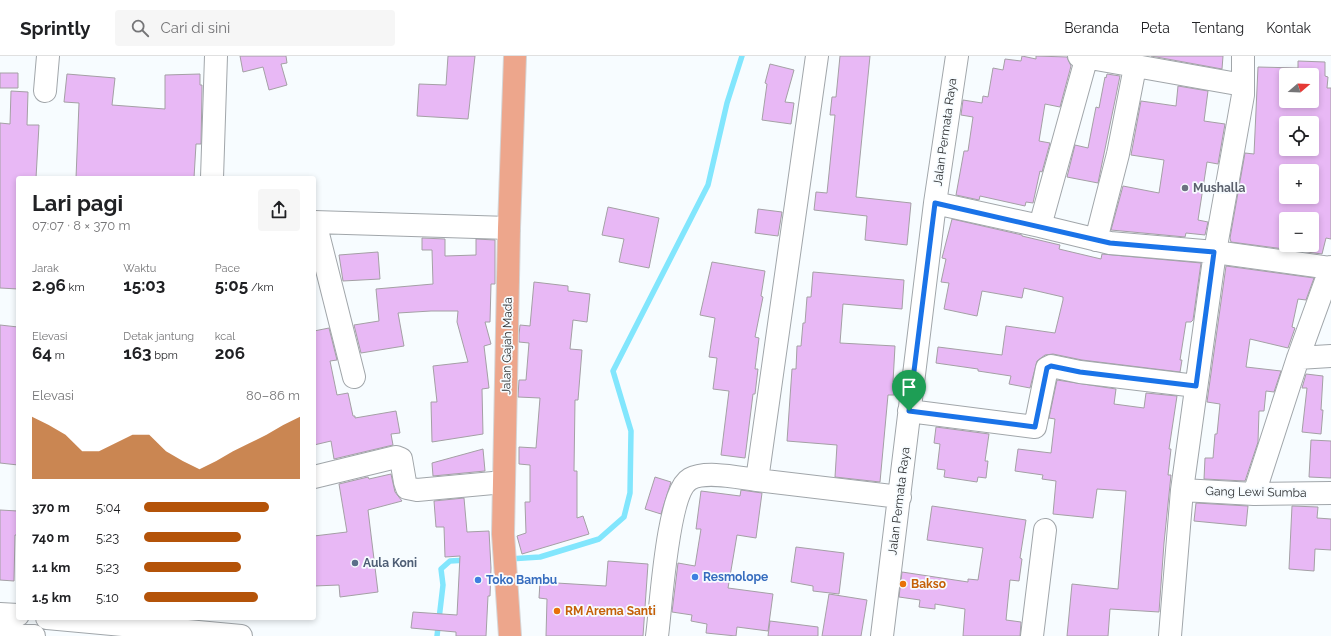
<!DOCTYPE html>
<html lang="id">
<head>
<meta charset="utf-8">
<style>
	body { margin:0; font-family:Raleway,sans-serif; background:#f6f6f6; color:#202124; height:100vh; display:flex; flex-direction:column; font-size:15px; white-space:nowrap }
	* { box-sizing:border-box; margin:0 }
	p { font-size:13px; color:#757577 }
	.icon { flex:none; width:22px; height:22px; fill:none; stroke:currentColor; stroke-width:2; stroke-linecap:round; stroke-linejoin:round }
	.map { position:relative; flex:1; overflow:hidden }
	.side { position:absolute; left:16px; top:120px; width:300px; height:444px; display:flex; flex-direction:column; background:#fff; border-radius:4px; box-shadow:0 2px 6px #0003 }
	.side>* { flex:none }
	.needle { width:26px; rotate:71deg }
	.fabs { position:absolute; left:1279px; top:12px; display:grid; gap:8px }
	.fabs a { display:grid; place-items:center; width:40px; height:40px; border-radius:4px; background:#fff; box-shadow:0 2px 6px #0003; font-size:20px }
	.pin { position:absolute; display:grid; place-items:center; width:34px; height:34px; color:#fff; margin:-41px -17px; border-radius:50% 50% 50% 0; rotate:-45deg; box-shadow:0 0 4px #0007 }
	.pin .icon { rotate:45deg }
	.round { display:grid; place-items:center; flex:none; width:42px; height:42px; border-radius:4px; background:#f6f6f6 }
	.summary { display:flex; align-items:center; justify-content:space-between; height:68px; padding:0 16px }
	h1 { font-size:22px; font-weight:700; line-height:30px }
	.figures { display:grid; grid-template-columns:repeat(3,1fr); gap:6px; height:68px; padding:4px 16px }
	.figures div { display:grid; align-content:center }
	.figures b { font-size:17px; font-weight:700 }
	.figures small { font-size:11px; font-weight:400 }
	.figures p { font-size:11px }
	.chart { height:112px; padding:8px 16px }
	.chart p { display:flex; justify-content:space-between }
	.chart svg { width:100%; height:72px; margin-top:4px; fill:#b45309; opacity:.7 }
	ul { padding:0 16px; list-style:none; font-size:13px }
	li { display:grid; grid-template-columns:64px 48px 1fr; align-items:center; height:30px }
	li i { height:10px; border-radius:5px; background:#b45309 }
	header { display:flex; align-items:center; gap:24px; box-sizing:border-box; height:56px; padding:0 20px; background:#fff; border-bottom:1px solid #e0e0e0 }
	header strong { font-size:19px }
	nav { display:flex; gap:22px; margin-inline-start:auto; font-size:14px }
	.search { width:280px; height:36px; background:#f6f6f6; display:flex; align-items:center; gap:10px; box-sizing:border-box; padding:0 14px; border-radius:4px; color:#757577; font-size:15px }
	.map>svg:first-child { display:block }
	.lines { fill:none; stroke-linecap:round; stroke-linejoin:round }
	.stream { stroke:#82e6fd; stroke-width:5.5 }
	.building { fill:#e8b8f5; stroke:#a4a0a5; fill-rule:evenodd }
	.minor-casing { stroke:#a1a6aa; stroke-width:24 }
	.major-casing { stroke:#d5d5d6; stroke-width:24 }
	.minor { stroke:#fff; stroke-width:22 }
	.major { stroke:#eda68c; stroke-width:22 }
	.route-casing { stroke:#fff; stroke-width:8 }
	.route { stroke:#1a73e8; stroke-width:5 }
	.worship-dot { fill:#6b7280; stroke:#f7fcff; stroke-width:1.5 }
	.service-dot { fill:#5c6f8a; stroke:#f7fcff; stroke-width:1.5 }
	.shop-dot { fill:#3f7fe0; stroke:#f7fcff; stroke-width:1.5 }
	.food-dot { fill:#e8710a; stroke:#f7fcff; stroke-width:1.5 }
	.labels { text-anchor:middle; stroke-width:3.5; stroke-linejoin:round; paint-order:stroke }
	.street-label { font-size:12px; fill:#2d2f31; stroke:#f7fcff }
	.worship-label { font-size:12px; font-weight:bold; fill:#5b616d; stroke:#f7fcff; text-anchor:start }
	.service-label { font-size:12px; font-weight:bold; fill:#4e5e75; stroke:#f7fcff; text-anchor:start }
	.shop-label { font-size:12px; font-weight:bold; fill:#366cbe; stroke:#f7fcff; text-anchor:start }
	.food-label { font-size:12px; font-weight:bold; fill:#c56008; stroke:#f7fcff; text-anchor:start }
</style>
</head>
<body>
<header>
<strong>Sprintly</strong>
<div class="search"><svg class="icon" aria-label="search" viewBox="0 0 24 24"><circle cx="10" cy="10" r="6"/><path d="M15 15l6 6"/></svg>Cari di sini</div>
<nav><a>Beranda</a><a>Peta</a><a>Tentang</a><a>Kontak</a></nav>
</header>
<div class="map">
<svg width="1331" height="580" viewBox="0 0 1331 580">
	<rect width="100%" height="100%" fill="#f7fcff"/>
	<g class="lines">
		<path class="stream" d="M509 503 540 501 599 483 624 461 630 437 631 375 613 315 708 129 727 47 742 0
			M437 580 443 529 441 513 450 505 467 504"/>
	</g>
	<path class="building" d="M240 0H286L287 7 281 8 287 29 269 34 263 11 243 16Z
		M448 0H475L468 63 417 60 419 28 446 29Z
		M840 0H870L856 141 911 147 907 189 865 184 867 160 814 154 816 136 827 137 835 59H830L832 41H836Z
		M1022 0 1036 3V0L1067 1 1071 10 1060 51 1045 48 1039 85 1050 87 1042 116 1040 115 1033 147 1026 146 1025 150 980 140 979 144 956 139 964 95H968L973 61 961 59 963 44 982 47 983 40 988 41 993 12 1003 14 1005 3 1021 5Z
		M1151 0H1223L1222 13Z
		M1298 5 1325 6V20L1328 21 1327 32H1331V183L1326 182 1322 198 1231 186 1230 182 1245 97 1254 98 1258 11 1298 12ZM1286 19H1312V45H1286ZM1286 67H1312V93H1286ZM1286 115H1312V141H1286ZM1286 163H1312V189H1286Z
		M770 8 794 14 785 46 794 47 791 68 762 64 767 28 765 27Z
		M0 17H18V32H0Z
		M67 18 115 22 112 49 165 53V19L200 18V29H202V36L201 88H196L194 122H76L79 47 64 46Z
		M1107 18 1120 20 1098 127 1067 121 1075 89 1088 92 1096 51 1099 52 1105 21 1106 22Z
		M1178 30 1208 35 1204 65 1225 68 1218 108 1207 106 1198 164 1208 166 1205 179 1186 177 1185 181 1111 174 1123 130 1159 137 1164 104 1131 99 1141 45 1176 50Z
		M11 35 28 36 27 69H39L36 122H18V233L0 232V67L10 68Z
		M608 151 659 162 649 212 619 206 624 183 602 179Z
		M758 153 782 156 778 180 755 177Z
		M952 163 1022 179V180L1060 189 1059 193 1101 203 1102 198 1201 207 1193 264 1191 266H1186L1180 304H1182L1180 316 1082 304 1053 298 1045 299 1037 305 1030 332 1009 328 1011 320 978 315V313L936 307 938 291 1002 299 1006 270 1055 277 1063 244V241L1024 232 1022 242 982 235 977 260 944 253 949 227 941 226 946 203 942 202Z
		M422 182 445 183V200L476 199V183L495 184V228H491L490 266H485L491 288 484 290 489 332 482 333 483 378 432 386 431 346H437L433 310 468 306 457 266 458 255H431L398 257 404 290 361 297 354 269 379 265 376 233 433 228 432 194H422Z
		M378 196 380 223 343 225 339 199Z
		M712 206 765 215 761 240 763 241 755 281 759 282 755 313H758L755 338H753L745 402 721 399 729 335 713 333 717 302 709 301 715 262 700 259Z
		M1226 210 1314 222 1306 244 1298 243 1292 271 1295 272 1288 292 1250 283 1246 311 1281 315 1274 336 1266 335 1264 355H1259L1258 386 1245 425 1204 423 1205 402H1213L1215 378H1217L1220 348 1207 346Z
		M813 216 904 224 902 253 843 248 840 287 895 290 893 326H895L894 339H888L880 426 835 421 837 389 787 385 792 313H796L797 290H801L803 267H805L807 241H811Z
		M534 226 568 230V235L590 238 587 266 573 264 570 293 582 294 578 344H575L574 415H577V462L583 460 589 478 522 498 517 480 526 477 525 446H530V409L519 408V391L536 392 540 342 518 341 519 324H526L529 287 519 286V279L520 269 530 270Z
		M0 269 18 271V409L0 407Z
		M329 272 337 304 330 305 337 339 348 337 353 360H355V362L396 355 400 377 391 378 393 389 334 403 331 385 314 389V275Z
		M1306 318 1323 320 1321 354H1323L1321 378 1302 376 1307 332H1302Z
		M1057 324 1116 333 1114 348 1144 352 1146 337 1177 340 1169 393H1171L1168 419H1171L1164 487 1159 556 1110 553 1108 580H1067L1072 528 1118 533 1126 435 1097 433 1093 462 1053 458 1056 425 1042 423 1043 419 1015 415 1018 393 1051 397 1055 363 1049 362Z
		M936 371 989 378 985 405H988L986 422 978 421 977 426 944 421 945 414 937 413 940 388 934 387Z
		M1311 384 1331 385V422L1309 421Z
		M483 393 485 415 433 420 432 407Z
		M391 418 395 436 402 445 368 454 378 536 340 541 339 529 314 530V480L347 476 339 428 368 421 369 423Z
		M655 421 671 426 661 458 645 453Z
		M741 434 762 437 756 482 737 479 728 532 773 538 768 575 737 571 736 580 706 577 707 568 691 565 692 559 672 556 678 507 695 510 701 473H696L701 435 740 440Z
		M464 442 467 476 489 475 491 512 490 540H488L486 580H456V576L411 572 413 556 457 559 460 500 445 501 444 471H436L434 445Z
		M1196 447 1248 450 1246 470 1194 465Z
		M932 450 1026 464 1020 502 1022 503 1019 525 1010 524 1006 564 1021 566 1020 580H963L965 553 935 548V553L919 551 920 544 899 541 902 516 968 526V523L978 524 983 492 927 484Z
		M1292 450 1318 451 1317 462 1331 463V494L1315 493 1314 515 1289 513Z
		M0 454 18 455V479H15L14 525 0 524Z
		M796 491 844 497 839 538 813 535V530L791 526Z
		M608 505 648 508 643 580H546L547 543 539 542 540 526 606 530Z
		M829 538 867 544 861 580H822Z
		M770 565 818 571V580H768Z"/>
	<g class="lines">
		<g class="minor-casing">
			<path id="minor" d="M817 0 757 424 900 441
				M1079 0 1243 29
				M45 35 48 0
				M212 122 216 0
				M935 147 1040 170 1110 187 1215 196 1331 212
				M314 166 509 172
				M315 166 354 321
				M1040 170 1087 0
				M1096 184 1118 98 1135 11
				M1298 302 1331 300
				M909 355 1035 371 1047 312 1051 310 1080 316 1196 330
				M314 421 396 401 401 403 405 426 407 432 417 434 504 426
				M1182 434 1254 438 1331 437
				M1254 438 1298 302 1331 211
				M0 558 18 559
				M47 562 241 580
				M0 577 34 580
				M657 580C661 552 667 436 690 423 706 414 740 422 757 424
				M882 580 935 147 957 0
				M1032 580 1045 474
				M1170 580 1182 434 1215 196 1243 39V0"/>
		</g>
		<g class="major-casing">
			<path id="major" d="M510 580 503 478 509 172 515 0"/>
		</g>
		<use href="#minor" class="minor"/>
		<use href="#major" class="major"/>
	</g>
	<g class="lines">
		<g class="route-casing">
			<path id="route" d="M935 147 1110 187 1214 196 1196 330 1080 316 1051 310 1047 312 1035 371 909 355Z"/>
		</g>
		<use href="#route" class="route"/>
	</g>
	<circle class="worship-dot" cx="1185" cy="132" r="4"/>
	<circle class="service-dot" cx="355" cy="507" r="4"/>
	<g class="shop-dot">
		<circle cx="695" cy="521" r="4"/>
		<circle cx="478" cy="524" r="4"/>
	</g>
	<g class="food-dot">
		<circle cx="903" cy="528" r="4"/>
		<circle cx="557" cy="555" r="4"/>
	</g>
	<g class="labels">
		<g class="street-label">
			<text transform="translate(945 76) rotate(-82)" y="4">Jalan Permata Raya</text>
			<text transform="translate(507 290) rotate(-89)" y="4">Jalan Gajah Mada</text>
			<text transform="translate(1256 436) rotate(1)" y="4">Gang Lewi Sumba</text>
			<text transform="translate(899 445) rotate(-83)" y="4">Jalan Permata Raya</text>
		</g>
		<g class="worship-label">
			<text x="1193" y="136">Mushalla</text>
		</g>
		<g class="service-label">
			<text x="363" y="511">Aula Koni</text>
		</g>
		<g class="shop-label">
			<text x="703" y="525">Resmolope</text>
			<text x="486" y="528">Toko Bambu</text>
		</g>
		<g class="food-label">
			<text x="911" y="532">Bakso</text>
			<text x="565" y="559">RM Arema Santi</text>
		</g>
	</g>
</svg>
<div class="fabs">
<a><svg class="needle" viewBox="-14 -14 28 28"><path d="M0-13l5 13h-10z" fill="#e53935"/><path d="M0 13l5-13h-10z" fill="#757577"/></svg></a>
<a><svg class="icon" aria-label="locate" viewBox="0 0 24 24"><circle cx="12" cy="12" r="6"/><path d="M12 2v4M12 18v4M2 12h4M18 12h4"/></svg></a>
<a>+</a>
<a>−</a>
</div>
<div class="pin" style="left:909px;top:355px;background:#1e9e55"><svg class="icon" aria-label="arrive" viewBox="0 0 24 24"><path d="M6 21V4h12l-3 4 3 4H6"/></svg></div>
<section class="side">
<div class="summary"><div><h1>Lari pagi</h1><p>07:07 · 8 × 370 m</p></div><a class="round"><svg class="icon" aria-label="share" viewBox="0 0 24 24"><path d="M12 15V3M7 8l5-5 5 5M5 13v7h14v-7"/></svg></a></div>
<div class="figures">
<div><p>Jarak</p><b>2.96<small> km</small></b></div>
<div><p>Waktu</p><b>15:03</b></div>
<div><p>Pace</p><b>5:05<small> /km</small></b></div>
</div>
<div class="figures">
<div><p>Elevasi</p><b>64<small> m</small></b></div>
<div><p>Detak jantung</p><b>163<small> bpm</small></b></div>
<div><p>kcal</p><b>206</b></div>
</div>
<div class="chart"><p><span>Elevasi</span>80–86 m</p>
<svg viewBox="0 0 160 44" preserveAspectRatio="none"><path d="M0 44V6L10 11L20 17L30 27L40 27L50 22L60 17L70 17L80 27L90 33L100 38L110 33L120 27L130 22L140 17L150 11L160 6V44z"/></svg>
</div>
<ul>
<li><b>370 m</b>5:04<i style="width:80%"></i></li>
<li><b>740 m</b>5:23<i style="width:62%"></i></li>
<li><b>1.1 km</b>5:23<i style="width:62%"></i></li>
<li><b>1.5 km</b>5:10<i style="width:73%"></i></li>
</ul>
</section>
</div>
</body>
</html>
